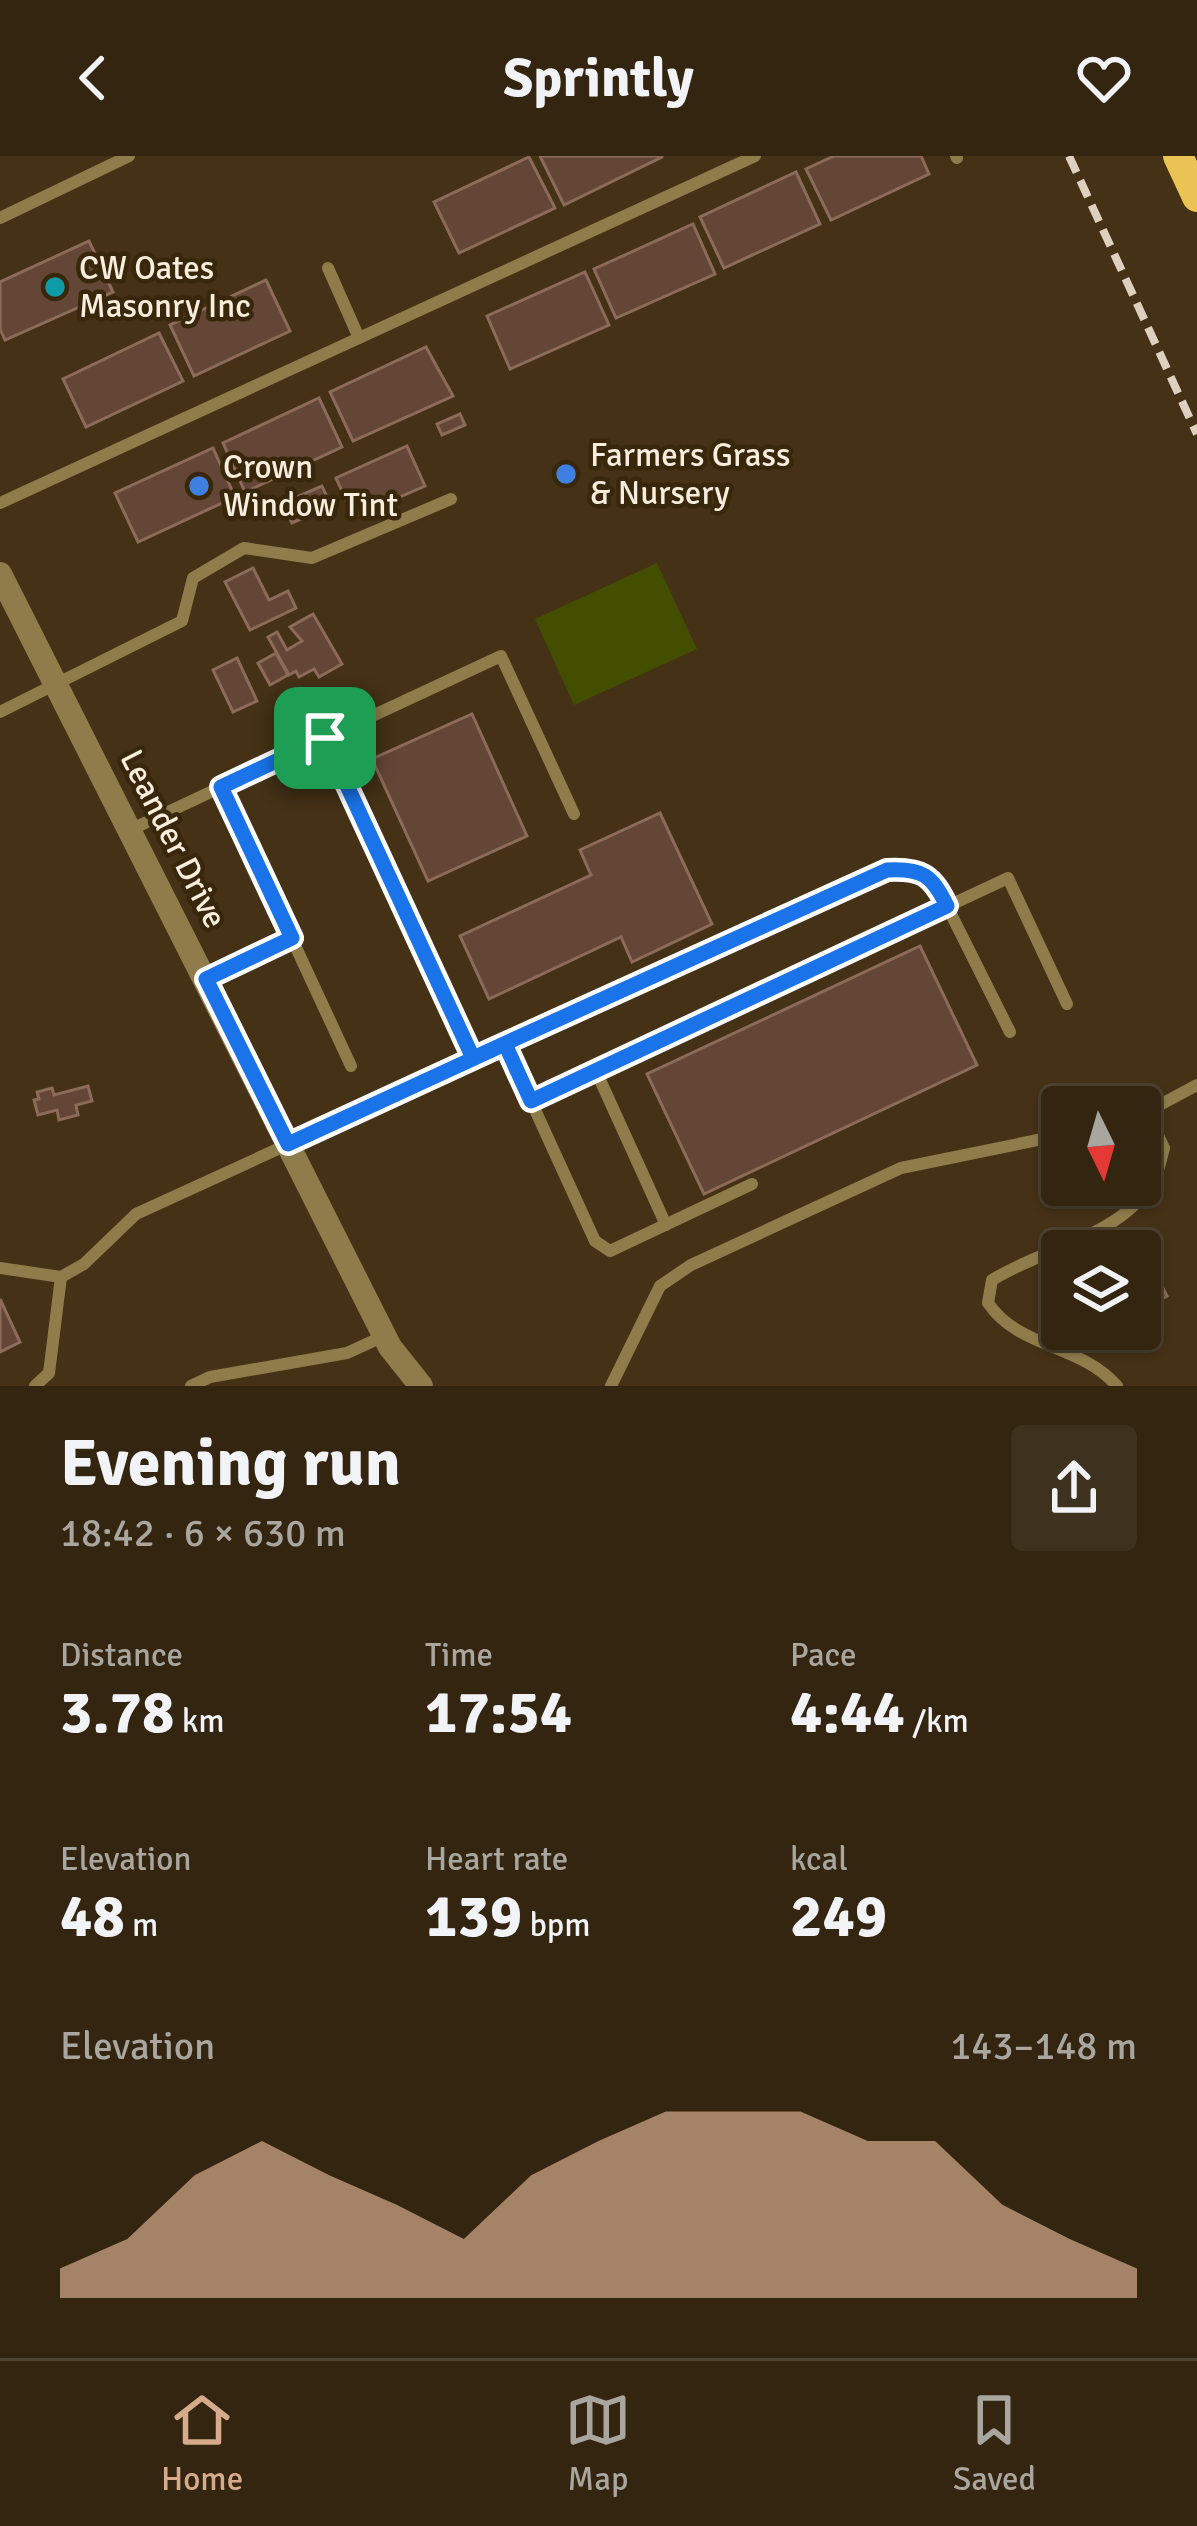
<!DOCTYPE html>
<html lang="en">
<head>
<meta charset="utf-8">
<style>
	:root { --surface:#332510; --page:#3e311e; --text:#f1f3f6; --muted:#a9a59f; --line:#4e4230; --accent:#d6ab8b }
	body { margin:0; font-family:Signika,sans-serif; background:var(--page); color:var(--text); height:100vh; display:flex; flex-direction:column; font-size:45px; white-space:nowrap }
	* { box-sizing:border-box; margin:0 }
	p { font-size:39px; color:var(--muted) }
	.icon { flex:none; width:66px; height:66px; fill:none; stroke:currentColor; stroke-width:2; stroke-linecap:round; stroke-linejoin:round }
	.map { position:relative; height:1230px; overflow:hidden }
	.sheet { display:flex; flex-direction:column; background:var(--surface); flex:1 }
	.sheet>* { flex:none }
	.needle { width:78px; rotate:175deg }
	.controls { position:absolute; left:1041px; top:930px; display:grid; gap:24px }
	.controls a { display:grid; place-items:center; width:120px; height:120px; border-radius:12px; background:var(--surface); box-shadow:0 3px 9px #0004,0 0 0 3px var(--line); font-size:60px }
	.pin { position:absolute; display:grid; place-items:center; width:102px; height:102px; color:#fff; margin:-51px; border-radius:24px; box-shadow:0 6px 18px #0006 }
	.round { display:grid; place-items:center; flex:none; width:126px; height:126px; border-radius:12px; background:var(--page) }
	.head { display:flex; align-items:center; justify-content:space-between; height:204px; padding:0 60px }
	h1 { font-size:66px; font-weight:700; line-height:90px }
	.metrics { display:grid; grid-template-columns:repeat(3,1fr); gap:18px; height:204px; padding:12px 60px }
	.metrics div { display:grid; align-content:center }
	.metrics b { font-size:60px; font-weight:700 }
	.metrics small { font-size:33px; font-weight:400 }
	.metrics p { font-size:33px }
	.chart { height:336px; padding:24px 60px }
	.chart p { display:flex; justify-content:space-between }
	.chart svg { width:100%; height:216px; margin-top:12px; fill:var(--accent); opacity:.7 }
	header { display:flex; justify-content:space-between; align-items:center; height:156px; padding:0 60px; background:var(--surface); font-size:54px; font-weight:700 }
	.tabs { display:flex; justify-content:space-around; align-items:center; height:168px; border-top:3px solid var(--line); background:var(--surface); font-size:33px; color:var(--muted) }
	.tabs a { display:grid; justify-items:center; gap:6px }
	.tabs .on { color:var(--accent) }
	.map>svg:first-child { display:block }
</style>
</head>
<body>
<header><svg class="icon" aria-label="back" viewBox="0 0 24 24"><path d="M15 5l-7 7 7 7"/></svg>Sprintly<svg class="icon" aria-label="heart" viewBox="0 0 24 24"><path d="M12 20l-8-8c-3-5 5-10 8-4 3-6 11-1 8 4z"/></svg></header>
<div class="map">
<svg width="1197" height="1230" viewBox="0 0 1197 1230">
	<rect width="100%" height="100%" fill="#443116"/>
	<!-- green -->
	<path fill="#444e01" d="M657 407 697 493 574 549 535 463Z"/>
	<!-- building -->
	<g fill="#644636" stroke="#8c6b5a" stroke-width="3">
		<path d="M540 0H662V1L564 49Z"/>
		<path d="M834 0H921L929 18 831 64 806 13Z"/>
		<path d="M529 1 555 52 459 97 434 46Z"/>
		<path d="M796 16 820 68 724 112 700 61Z"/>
		<path d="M693 68 715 118 616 162 594 113Z"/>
		<path d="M89 85 113 136 5 184 0 173V126Z"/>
		<path d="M585 116 609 169 510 213 487 160Z"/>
		<path d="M266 124 290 175 194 220 170 169Z"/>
		<path d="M159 177 183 225 86 271 63 223Z"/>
		<path d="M426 191 453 240 353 285 330 236Z"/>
		<path d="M319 242 342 291 245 336 223 287Z"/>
		<path d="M460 258 465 269 442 279 437 268Z"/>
		<path d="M407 290 425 330 354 361 336 322Z"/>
		<path d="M213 292 235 341 138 386 115 337Z"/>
		<path d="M322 330 331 350 292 367 283 347Z"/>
		<path d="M253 412 269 444 288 435 296 452 250 474 225 426Z"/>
		<path d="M313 458 342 508 319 521 314 513 299 521 296 515 289 519 268 481 277 476 287 494 302 485 290 471Z"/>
		<path d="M276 497 288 519 270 529 258 507Z"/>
		<path d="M237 502 257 545 233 556 213 514Z"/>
		<path d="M472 558 527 680 428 725 372 603Z"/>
		<path d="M660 657 712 768 632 806 621 781 489 843 460 780 591 719 580 694Z"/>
		<path d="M920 790 977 909 704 1038 647 918Z"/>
		<path d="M88 930 92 945 76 949 78 959 59 964 57 954 38 959 34 944 39 943 37 936 52 932 54 939Z"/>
		<path d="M1145 1096 1167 1140 1140 1153V1099Z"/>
		<path d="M0 1143 20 1186 0 1196Z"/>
	</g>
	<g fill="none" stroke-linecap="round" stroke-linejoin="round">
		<!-- lane -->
		<g stroke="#8f7c4b" stroke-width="12">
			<path d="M956 0 957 2"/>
			<path d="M0 62 129 0"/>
			<path d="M328 112 359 182"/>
			<path d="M0 347 755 0"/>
			<path d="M0 556 182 465 193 422 244 392 312 402 451 343"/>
			<path d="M221 630 351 910"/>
			<path d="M132 673 325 582"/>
			<path d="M206 823 292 782"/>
			<path d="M505 888 531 945"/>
			<path d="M473 902 325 582 501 500 574 658"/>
			<path d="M596 915 666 1069"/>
			<path d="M1141 959 1197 929"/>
			<path d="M752 1028 610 1095 595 1085 531 945 1008 722 1067 848"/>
			<path d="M0 1112 61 1121 84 1108 136 1058 887 714 916 712 933 722 1010 876"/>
			<path d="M35 1230 49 1217 61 1121"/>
			<path d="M191 1230 210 1221 347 1197 384 1180"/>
			<path d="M611 1230 660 1130 691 1109 901 1012 1062 979"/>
			<path d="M1117 1230C1081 1188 1019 1193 988 1147L992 1124C1043 1092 1117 1082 1152 1028 1158 1019 1161 1003 1164 992L1147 956"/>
		</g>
		<!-- street -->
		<path stroke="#8f7c4b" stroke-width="24" d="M0 418 390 1191 421 1230"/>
		<!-- primary -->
		<path stroke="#e9c353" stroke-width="30" d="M1178 0 1197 41"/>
		<!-- rail -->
		<path stroke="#ddd0bf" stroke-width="8" stroke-dasharray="18 9" stroke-linecap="butt" d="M1069 0 1197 278"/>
	</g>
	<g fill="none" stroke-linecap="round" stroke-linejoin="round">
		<defs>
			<path id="route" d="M325 582 221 631 292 782 206 823 288 988 505 888 531 945 947 750C932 719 922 712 887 714L473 902 325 582"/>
		</defs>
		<!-- route casing -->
		<use href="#route" stroke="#fff" stroke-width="24"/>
		<!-- route -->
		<use href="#route" stroke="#1a73e8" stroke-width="15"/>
	</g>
	<!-- markers -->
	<circle fill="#0f9aa8" stroke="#39270b" stroke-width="4.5" cx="55" cy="131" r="12"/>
	<g fill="#3f7fe0" stroke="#39270b" stroke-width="4.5">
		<circle cx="566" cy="318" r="12"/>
		<circle cx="199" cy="330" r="12"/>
	</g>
	<g text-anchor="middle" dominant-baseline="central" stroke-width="9" stroke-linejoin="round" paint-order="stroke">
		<!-- poi labels -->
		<g font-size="33" fill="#f9edde" stroke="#39270b" text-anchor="start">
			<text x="79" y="112">CW Oates<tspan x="79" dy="38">Masonry Inc</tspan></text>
			<text x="590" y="299">Farmers Grass<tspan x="590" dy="38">&amp; Nursery</tspan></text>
			<text x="223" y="311">Crown<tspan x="223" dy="38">Window Tint</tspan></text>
		</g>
		<!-- street labels -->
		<g font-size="33" fill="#f9edde" stroke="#39270b">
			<text transform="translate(173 683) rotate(63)">Leander Drive</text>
		</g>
	</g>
</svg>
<div class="controls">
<a><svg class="needle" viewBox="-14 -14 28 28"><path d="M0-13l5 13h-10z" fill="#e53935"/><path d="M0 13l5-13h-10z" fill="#a9a59f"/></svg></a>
<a><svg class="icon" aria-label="layers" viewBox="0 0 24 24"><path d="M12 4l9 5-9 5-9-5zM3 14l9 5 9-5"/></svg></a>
</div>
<div class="pin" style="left:325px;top:582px;background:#1e9e55"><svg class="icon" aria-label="arrive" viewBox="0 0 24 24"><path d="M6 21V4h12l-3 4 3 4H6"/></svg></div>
</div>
<section class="sheet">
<div class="head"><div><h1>Evening run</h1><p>18:42 · 6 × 630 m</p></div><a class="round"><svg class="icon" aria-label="share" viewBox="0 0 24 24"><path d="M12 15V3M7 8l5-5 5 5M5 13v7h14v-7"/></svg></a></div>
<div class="metrics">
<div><p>Distance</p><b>3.78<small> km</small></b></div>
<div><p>Time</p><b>17:54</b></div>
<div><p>Pace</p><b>4:44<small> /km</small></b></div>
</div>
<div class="metrics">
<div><p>Elevation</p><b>48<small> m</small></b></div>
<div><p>Heart rate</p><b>139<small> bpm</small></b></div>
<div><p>kcal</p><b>249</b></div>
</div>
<div class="chart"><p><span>Elevation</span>143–148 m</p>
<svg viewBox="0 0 160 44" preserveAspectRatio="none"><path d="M0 44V38L10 32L20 19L30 12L40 19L50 25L60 32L70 19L80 12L90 6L100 6L110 6L120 12L130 12L140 25L150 32L160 38V44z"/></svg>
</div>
</section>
<nav class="tabs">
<a class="on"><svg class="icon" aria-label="home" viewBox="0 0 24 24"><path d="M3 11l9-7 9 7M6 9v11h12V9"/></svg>Home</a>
<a><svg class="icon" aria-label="map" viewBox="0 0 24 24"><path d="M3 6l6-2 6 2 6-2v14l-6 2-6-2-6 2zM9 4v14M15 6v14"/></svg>Map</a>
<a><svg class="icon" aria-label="saved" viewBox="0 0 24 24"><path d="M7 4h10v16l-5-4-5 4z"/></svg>Saved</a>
</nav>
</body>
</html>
